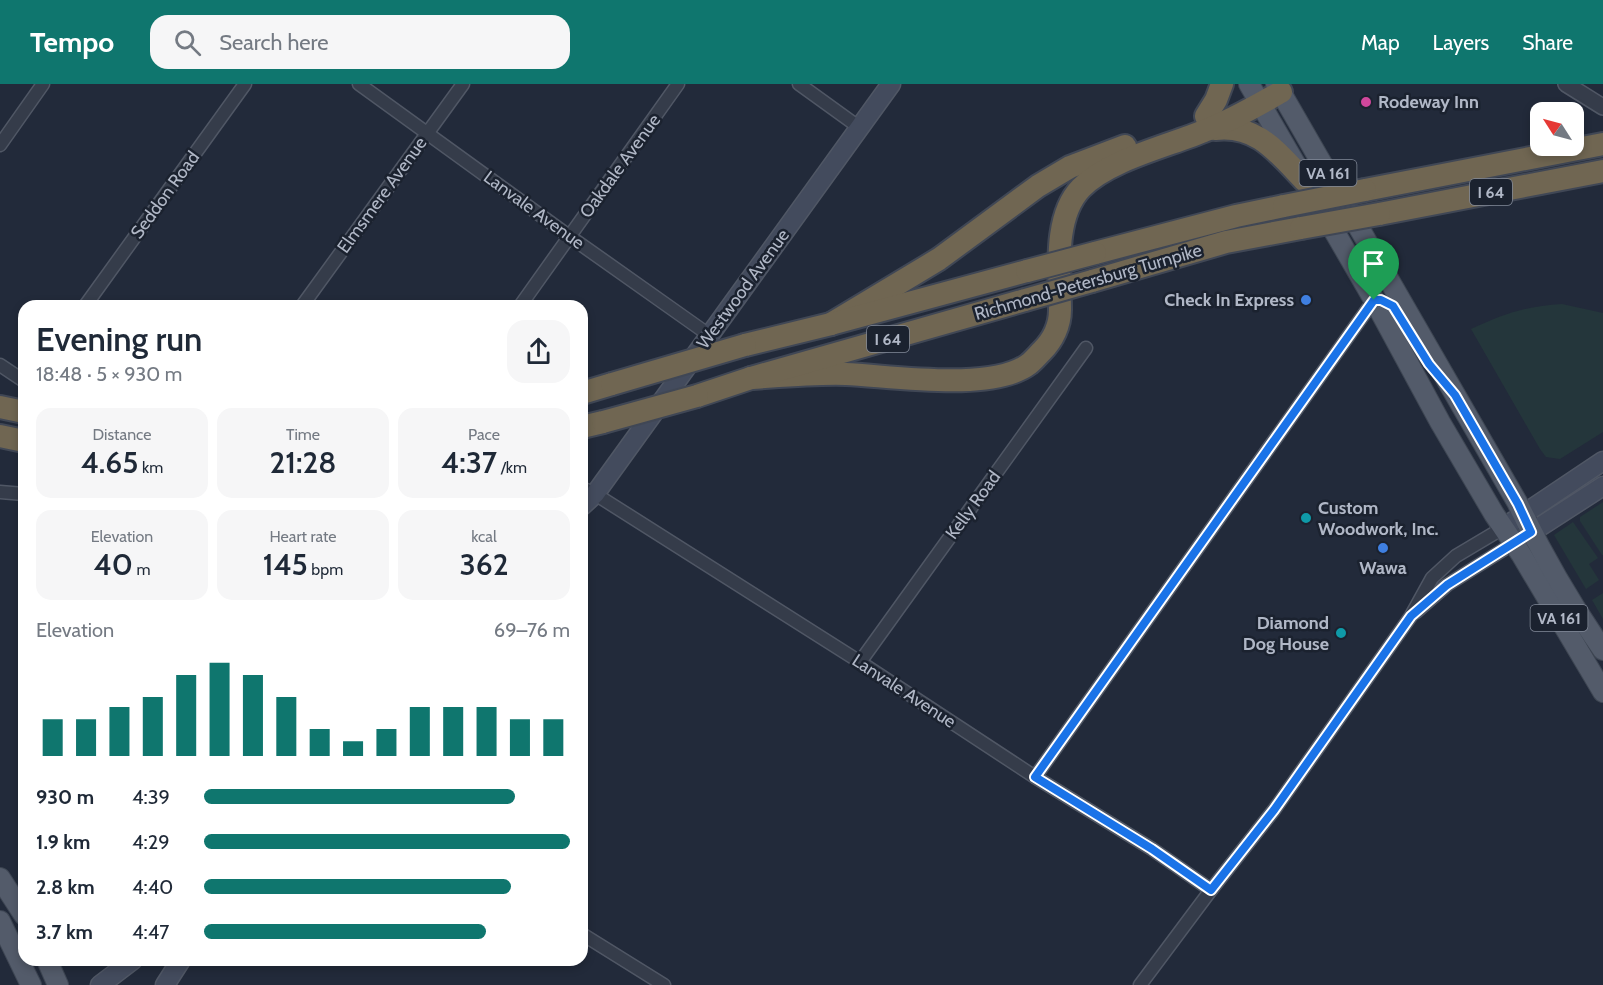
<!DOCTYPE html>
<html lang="en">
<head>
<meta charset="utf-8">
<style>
	:root { --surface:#fff; --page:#f6f6f7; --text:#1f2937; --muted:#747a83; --accent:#0f766e }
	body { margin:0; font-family:Cabin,sans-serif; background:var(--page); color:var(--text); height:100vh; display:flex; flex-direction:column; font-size:22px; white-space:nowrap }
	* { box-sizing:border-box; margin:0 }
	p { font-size:20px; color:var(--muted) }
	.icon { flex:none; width:33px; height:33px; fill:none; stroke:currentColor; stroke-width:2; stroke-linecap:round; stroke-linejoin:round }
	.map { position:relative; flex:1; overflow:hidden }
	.sheet { position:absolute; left:18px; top:216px; width:570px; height:666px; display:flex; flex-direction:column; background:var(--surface); border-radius:18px; box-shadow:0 3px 9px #0003 }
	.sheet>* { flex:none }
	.needle { width:39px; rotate:306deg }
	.buttons { position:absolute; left:1530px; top:18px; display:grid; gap:12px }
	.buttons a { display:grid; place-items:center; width:54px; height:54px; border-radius:12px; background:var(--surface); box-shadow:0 3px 9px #0003; font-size:30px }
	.pin { position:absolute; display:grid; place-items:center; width:51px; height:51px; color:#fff; margin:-62px -26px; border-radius:50% 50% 50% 0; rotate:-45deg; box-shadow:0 0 6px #0007 }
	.pin .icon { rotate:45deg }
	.round { display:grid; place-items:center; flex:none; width:63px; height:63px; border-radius:18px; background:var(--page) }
	.summary { display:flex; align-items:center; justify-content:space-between; height:102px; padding:0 18px }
	h1 { font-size:33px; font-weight:600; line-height:45px }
	.metrics { display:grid; grid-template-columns:repeat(3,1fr); gap:9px; height:102px; padding:6px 18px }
	.metrics div { display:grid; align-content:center; border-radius:15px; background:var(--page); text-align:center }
	.metrics b { font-size:30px; font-weight:600 }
	.metrics small { font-size:16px; font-weight:400 }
	.metrics p { font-size:16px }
	.chart { height:168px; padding:12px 18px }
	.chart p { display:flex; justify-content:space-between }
	.chart svg { width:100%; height:108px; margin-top:6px; stroke:var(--accent); stroke-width:6 }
	ul { padding:0 18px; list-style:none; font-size:20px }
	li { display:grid; grid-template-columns:96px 72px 1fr; align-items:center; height:45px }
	li i { height:15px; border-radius:8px; background:var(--accent) }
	header { display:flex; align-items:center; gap:36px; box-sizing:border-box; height:84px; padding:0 30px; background:var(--accent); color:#fff }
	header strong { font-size:28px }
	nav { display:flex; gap:33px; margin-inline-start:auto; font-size:21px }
	.search { width:420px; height:54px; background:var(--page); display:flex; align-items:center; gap:15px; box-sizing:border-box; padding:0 21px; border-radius:18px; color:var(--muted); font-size:22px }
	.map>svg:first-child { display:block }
</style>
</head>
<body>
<header>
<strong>Tempo</strong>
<div class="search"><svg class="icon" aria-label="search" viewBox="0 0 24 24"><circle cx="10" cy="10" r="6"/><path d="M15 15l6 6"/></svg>Search here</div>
<nav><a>Map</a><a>Layers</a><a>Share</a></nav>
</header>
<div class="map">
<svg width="1603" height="901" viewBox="0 0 1603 901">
	<rect width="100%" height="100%" fill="#222a3a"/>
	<!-- green -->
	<g fill="#24363b">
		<path d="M1562 220 1603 229V348L1560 375 1546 373 1540 365 1471 245C1504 230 1526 222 1562 220Z"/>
		<path d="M1603 418V471H1602L1580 437V433Z"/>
		<path d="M1573 438 1598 474 1589 480 1599 496 1586 505 1554 451Z"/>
		<path d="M1603 509V535L1592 516Z"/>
	</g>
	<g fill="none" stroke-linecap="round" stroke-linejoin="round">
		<defs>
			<g id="minor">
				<path d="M359 0 569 152 709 251"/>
				<path d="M799 0 860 44"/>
				<path d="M0 61 43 0"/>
				<path d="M85 222 245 0"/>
				<path d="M302 222 463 0"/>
				<path d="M520 222 678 0"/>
				<path d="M0 281 24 297"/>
				<path d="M582 404 595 410 860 578 1035 693 1152 765 1211 806"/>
				<path d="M0 408 24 410"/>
				<path d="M1416 528 1447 501 1514 459"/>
				<path d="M860 578 1086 264"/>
				<path d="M1035 693 1374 216"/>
				<path d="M582 850 664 901"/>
				<path d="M1140 901 1211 806 1274 726 1411 532 1432 494 1456 472 1503 444"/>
			</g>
			<path id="tertiary" d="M1566 0 1603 23"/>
			<g id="secondary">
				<path d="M582 422 595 410 891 0"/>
				<path d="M1503 444 1603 377"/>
				<path d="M1521 455 1603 402"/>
				<path d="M100 901 133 876"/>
				<path d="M165 901 181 876"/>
			</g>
			<g id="primary">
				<path d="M1249 0 1374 216 1440 338 1494 430 1521 470 1603 608"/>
				<path d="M1276 0 1517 418C1542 470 1570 519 1603 566"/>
				<path d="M0 794 24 831"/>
				<path d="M0 837 31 901"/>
				<path d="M47 876 58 901"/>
			</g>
			<g id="motorway">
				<path d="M1206 32 1216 16 1222 0"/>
				<path d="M1215 45C1257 40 1277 68 1304 96"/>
				<path d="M1365 106 1603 60"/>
				<path d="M1379 130 1603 87"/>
				<path d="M1095 169 1236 132 1284 122"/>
				<path d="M1092 197 1226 158 1301 144"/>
				<path d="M831 240 939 175 1038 102 1070 83 1125 62"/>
				<path d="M745 261 831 240 1027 187"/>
				<path d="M751 294C782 292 815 289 846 290 892 292 992 308 1029 280 1034 276 1038 271 1042 267 1053 256 1060 241 1060 226 1060 189 1053 133 1081 104 1108 76 1168 62 1204 47 1231 37 1256 22 1281 8"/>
				<path d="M582 309 612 300"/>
				<path d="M697 312 751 294 1025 216"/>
				<path d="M0 323 24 328"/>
				<path d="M582 343 603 338"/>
				<path d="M0 352 24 357"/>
			</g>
		</defs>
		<!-- minor casing -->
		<use href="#minor" stroke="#505765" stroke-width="15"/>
		<!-- tertiary casing -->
		<use href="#tertiary" stroke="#505765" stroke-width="18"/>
		<!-- secondary casing -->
		<use href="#secondary" stroke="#505765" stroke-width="21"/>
		<!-- primary casing -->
		<use href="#primary" stroke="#3e4653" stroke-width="22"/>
		<!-- motorway casing -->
		<use href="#motorway" stroke="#404755" stroke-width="26"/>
		<!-- minor -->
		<use href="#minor" stroke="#353c4a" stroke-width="12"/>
		<!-- tertiary -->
		<use href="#tertiary" stroke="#353c4a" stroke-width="15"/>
		<!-- secondary -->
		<use href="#secondary" stroke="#434b5d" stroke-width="18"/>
		<!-- primary -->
		<use href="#primary" stroke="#535b6a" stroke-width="20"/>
		<!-- motorway -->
		<use href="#motorway" stroke="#706652" stroke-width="22"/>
		<defs>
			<g id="motorway-bridge">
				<path d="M1284 122 1365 106"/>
				<path d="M1301 144 1379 130"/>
				<path d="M1027 187 1095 169"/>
				<path d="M1025 216 1092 197"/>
				<path d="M612 300 745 261"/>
				<path d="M603 338 697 312"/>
			</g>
		</defs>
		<!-- motorway-bridge casing -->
		<use href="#motorway-bridge" stroke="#404755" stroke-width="26" stroke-linecap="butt"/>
		<!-- motorway-bridge -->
		<use href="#motorway-bridge" stroke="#706652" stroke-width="22"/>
	</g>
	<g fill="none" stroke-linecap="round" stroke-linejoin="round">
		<defs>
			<path id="route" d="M1374 216H1381L1393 222 1429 280 1455 311 1518 420 1531 448 1447 501 1411 532 1274 726 1211 806 1152 765 1035 693Z"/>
		</defs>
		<!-- route casing -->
		<use href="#route" stroke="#fff" stroke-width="12"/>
		<!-- route -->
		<use href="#route" stroke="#1a73e8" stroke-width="8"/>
	</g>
	<!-- markers -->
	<circle fill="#d1479c" stroke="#1b222f" stroke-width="2" cx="1366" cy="18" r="6"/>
	<g fill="#3f7fe0" stroke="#1b222f" stroke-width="2">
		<circle cx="1306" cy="216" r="6"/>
		<circle cx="1383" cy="464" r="6"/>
	</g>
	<g fill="#0f9aa8" stroke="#1b222f" stroke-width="2">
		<circle cx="1306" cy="434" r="6"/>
		<circle cx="1341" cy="549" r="6"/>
	</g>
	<g text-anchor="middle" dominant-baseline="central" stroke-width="5" stroke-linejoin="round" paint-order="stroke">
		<!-- shield labels -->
		<g fill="#1b222f" stroke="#838a99" stroke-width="1.5">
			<rect x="1299.5" y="76" width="57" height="26" rx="4.5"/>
			<rect x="1470" y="95" width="42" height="26" rx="4.5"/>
			<rect x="867" y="242" width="42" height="26" rx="4.5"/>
			<rect x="1530.5" y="521" width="57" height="26" rx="4.5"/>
		</g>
		<g font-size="16" font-weight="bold" fill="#b0b7c6">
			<text x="1328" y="89">VA 161</text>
			<text x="1491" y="108">I 64</text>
			<text x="888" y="255">I 64</text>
			<text x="1559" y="534">VA 161</text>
		</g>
		<!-- poi labels -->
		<g font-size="18" font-weight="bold" fill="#b0b7c6" stroke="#1b222f" text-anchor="start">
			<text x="1378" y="18">Rodeway Inn</text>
			<text x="1294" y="216" text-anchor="end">Check In Express</text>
			<text x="1318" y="424">Custom<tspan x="1318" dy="21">Woodwork, Inc.</tspan></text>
			<text x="1383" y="484" text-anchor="middle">Wawa</text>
			<text x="1329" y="539" text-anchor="end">Diamond<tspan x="1329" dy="21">Dog House</tspan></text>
		</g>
		<!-- street labels -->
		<g font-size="18" fill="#b0b7c6" stroke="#1b222f">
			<text transform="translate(620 82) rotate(-54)">Oakdale Avenue</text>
			<text transform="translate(165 111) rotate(-54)">Seddon Road</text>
			<text transform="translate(382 111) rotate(-54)">Elmsmere Avenue</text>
			<text transform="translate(534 126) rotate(36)">Lanvale Avenue</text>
			<text transform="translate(1088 198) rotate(-16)">Richmond-Petersburg Turnpike</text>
			<text transform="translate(743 205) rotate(-54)">Westwood Avenue</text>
			<text transform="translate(973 421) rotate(-54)">Kelly Road</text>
			<text transform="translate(904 607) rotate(33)">Lanvale Avenue</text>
		</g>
	</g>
</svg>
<div class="buttons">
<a><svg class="needle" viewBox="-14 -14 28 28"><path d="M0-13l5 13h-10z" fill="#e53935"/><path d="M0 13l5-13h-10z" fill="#747a83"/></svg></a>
</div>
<div class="pin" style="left:1374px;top:216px;background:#1e9e55"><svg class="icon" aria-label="arrive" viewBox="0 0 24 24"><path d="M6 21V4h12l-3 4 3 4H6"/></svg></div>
<section class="sheet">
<div class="summary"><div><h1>Evening run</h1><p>18:48 · 5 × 930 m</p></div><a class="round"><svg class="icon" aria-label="share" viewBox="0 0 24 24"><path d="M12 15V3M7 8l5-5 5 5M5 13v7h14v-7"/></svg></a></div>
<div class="metrics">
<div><p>Distance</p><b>4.65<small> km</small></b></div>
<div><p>Time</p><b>21:28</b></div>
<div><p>Pace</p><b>4:37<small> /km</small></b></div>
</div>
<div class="metrics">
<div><p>Elevation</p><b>40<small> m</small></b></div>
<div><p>Heart rate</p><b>145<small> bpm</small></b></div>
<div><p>kcal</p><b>362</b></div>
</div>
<div class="chart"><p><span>Elevation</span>69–76 m</p>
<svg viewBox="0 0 160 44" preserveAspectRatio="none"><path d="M5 44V29M15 44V29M25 44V24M35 44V20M45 44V11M55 44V6M65 44V11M75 44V20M85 44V33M95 44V38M105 44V33M115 44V24M125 44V24M135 44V24M145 44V29M155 44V29"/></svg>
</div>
<ul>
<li><b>930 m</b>4:39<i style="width:85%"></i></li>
<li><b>1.9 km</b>4:29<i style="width:100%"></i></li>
<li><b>2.8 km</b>4:40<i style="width:84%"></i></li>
<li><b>3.7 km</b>4:47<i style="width:77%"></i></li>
</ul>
</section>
</div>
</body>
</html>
